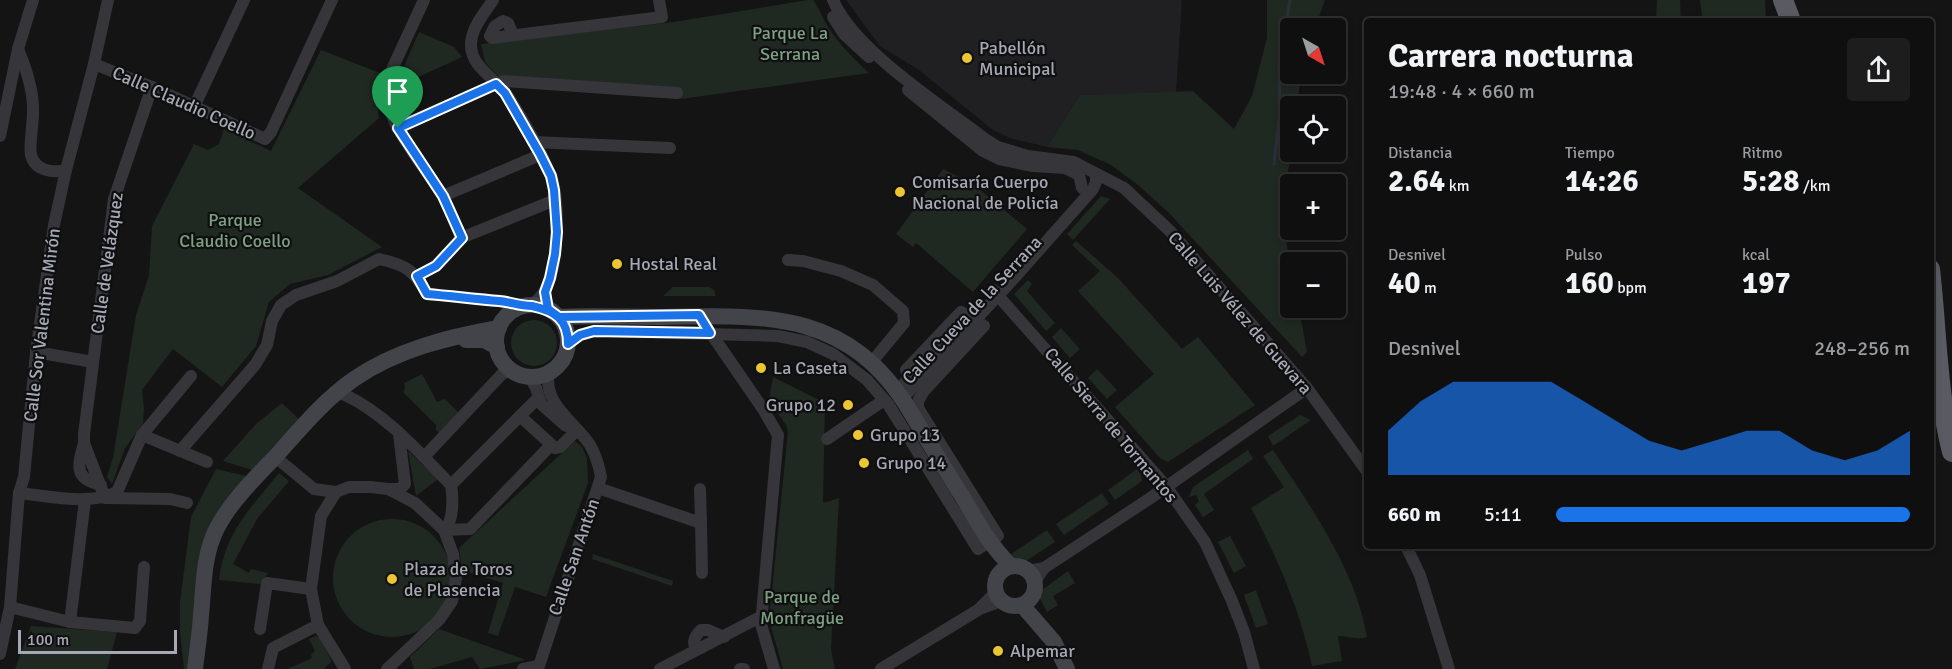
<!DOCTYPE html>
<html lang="es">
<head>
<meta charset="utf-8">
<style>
	:root { --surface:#0f0f10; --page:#1d1d1e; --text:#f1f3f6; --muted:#9b9c9f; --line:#2f2f30; --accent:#1a73e8 }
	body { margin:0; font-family:Signika,sans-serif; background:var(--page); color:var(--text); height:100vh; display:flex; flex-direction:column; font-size:22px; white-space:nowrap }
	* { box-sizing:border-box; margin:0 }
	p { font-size:20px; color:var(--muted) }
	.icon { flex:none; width:33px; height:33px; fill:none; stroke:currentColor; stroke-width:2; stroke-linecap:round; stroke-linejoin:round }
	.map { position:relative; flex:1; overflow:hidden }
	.panel { position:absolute; left:1364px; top:18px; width:570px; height:531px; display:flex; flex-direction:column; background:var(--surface); border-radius:6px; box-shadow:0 3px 9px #0003,0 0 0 2px var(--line) }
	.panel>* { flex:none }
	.needle { width:39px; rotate:141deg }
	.fabs { position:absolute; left:1280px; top:18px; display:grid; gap:12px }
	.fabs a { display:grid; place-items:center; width:66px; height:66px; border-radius:6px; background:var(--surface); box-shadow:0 3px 9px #0003,0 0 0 2px var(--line); font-size:30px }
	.scale { position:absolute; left:18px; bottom:15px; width:159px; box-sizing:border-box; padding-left:6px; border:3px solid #a6a9b5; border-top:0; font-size:16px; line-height:21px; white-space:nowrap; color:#a6a9b5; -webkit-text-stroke:4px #0f0f10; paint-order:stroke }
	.pin { position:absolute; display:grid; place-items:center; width:51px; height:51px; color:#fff; margin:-62px -26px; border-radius:50% 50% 50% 0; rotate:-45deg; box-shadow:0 0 6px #0007 }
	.pin .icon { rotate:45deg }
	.round { display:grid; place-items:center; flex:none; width:63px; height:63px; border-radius:6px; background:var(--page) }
	.headline { display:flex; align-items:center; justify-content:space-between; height:102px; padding:0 24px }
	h1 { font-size:33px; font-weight:800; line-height:45px }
	.figures { display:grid; grid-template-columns:repeat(3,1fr); gap:9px; height:102px; padding:6px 24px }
	.figures div { display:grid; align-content:center }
	.figures b { font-size:30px; font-weight:800 }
	.figures small { font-size:16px; font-weight:400 }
	.figures p { font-size:16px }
	.chart { height:168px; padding:12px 24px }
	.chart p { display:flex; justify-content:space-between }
	.chart svg { width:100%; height:108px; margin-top:6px; fill:var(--accent); opacity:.7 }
	ul { padding:0 24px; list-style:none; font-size:20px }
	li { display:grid; grid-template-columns:96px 72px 1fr; align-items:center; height:45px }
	li i { height:15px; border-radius:8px; background:var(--accent) }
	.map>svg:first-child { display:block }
</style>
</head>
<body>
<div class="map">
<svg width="1952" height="669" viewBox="0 0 1952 669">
	<rect width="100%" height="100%" fill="#141415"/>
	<!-- built -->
	<path fill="#202022" d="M846 0H1182L1176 92 1080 95 1047 147 1010 138 993 130 919 70 880 46Z"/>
	<!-- green -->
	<g fill="#202822">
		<path d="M808 0H813C820 9 823 20 830 30 841 46 854 59 869 73L680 99 528 88 501 79 485 62 481 44 674 22Z"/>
		<path d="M1267 0H1325L1315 28H1290V74H1301L1297 106H1290V152H1292L1280 208 1290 262V308H1299L1307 352 1302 357 1169 213 1137 184 1111 165 1078 150 1047 147 1080 95 1193 91 1234 129 1252 96 1267 38Z"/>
		<path d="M1657 0H1680L1681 21H1656Z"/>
		<path d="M1700 0H1765L1766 21H1703Z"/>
		<path d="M419 32 454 47 462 57 401 85 398 80Z"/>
		<path d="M321 50 380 73 375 87 379 118 298 188 382 247 328 275 290 284 269 302 256 346 222 387 173 349 142 390 144 409 143 424 125 448 112 484 107 477 113 458 136 315 149 275 152 226 194 144 208 150 219 144 224 129 271 151Z"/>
		<path d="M943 169 973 184 1027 229 973 292 916 243 913 247 896 234Z"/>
		<path d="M1101 196 1110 199 1073 240 1067 234Z"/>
		<path d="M1076 241 1118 278 1182 349 1198 337 1255 405 1168 462 1160 458 1115 407 1154 374 1078 291 1100 271 1072 245Z"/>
		<path d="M1028 280 1032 284 1027 291 1055 323 1046 331 1014 294Z"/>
		<path d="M673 287H709L714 290 716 296H663Z"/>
		<circle cx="534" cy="343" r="23"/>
		<path d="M1061 328 1080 349 1070 358 1052 337Z"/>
		<path d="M1097 369 1117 390 1107 399 1088 378Z"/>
		<path d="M422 374 437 402 445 399 460 414 440 434 436 430V425L403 392 405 389 404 383Z"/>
		<path d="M773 377 825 403 823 503 839 498 831 650 835 669H783L769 620 788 431 786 425 769 401Z"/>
		<path d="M282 403 299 419 252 470 223 461 256 424Z"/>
		<path d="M1300 415 1311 420 1273 446 1268 436Z"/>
		<path d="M575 441 582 447 587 458 588 483 546 597 515 587 498 636 488 633 503 583 462 570 459 548Z"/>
		<path d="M1248 450 1253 459 1204 494 1214 510 1203 517 1195 505 1199 501 1196 495 1189 497 1193 487Z"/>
		<path d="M1273 450C1310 505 1356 570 1367 637 1356 641 1348 635 1338 636L1342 661 1312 666C1300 610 1278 559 1251 508L1284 487 1263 456Z"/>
		<path d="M408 451 438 479 416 496Z"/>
		<path d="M216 469 246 476 214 519 189 669H184L180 632V602L191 517Z"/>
		<path d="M1137 469 1141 475 1142 481 1115 500 1108 490Z"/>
		<path d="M279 473 289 481 257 519 233 564 249 573 251 569 268 573 260 584 219 580C225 532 250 509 279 473Z"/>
		<path d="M1102 493 1109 504 1064 535 1056 524Z"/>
		<circle cx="392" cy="578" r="59"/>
		<path d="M1047 530 1055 542 1023 563 1015 559 1011 554Z"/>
		<path d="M1230 536 1246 566 1234 573 1218 542Z"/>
		<path d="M593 554 673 581 672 586 592 559Z"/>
		<path d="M1068 571 1075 583 1053 596 1058 605 1047 612 1039 597 1042 590Z"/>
		<path d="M1256 590 1268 624 1256 628 1244 595Z"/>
		<path d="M31 626 117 632 107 669H15Z"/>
		<path d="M439 629 526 660 480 669 472 657 430 669H414L410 657Z"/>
		<path d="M316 636 319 638 332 661 324 669H287L312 658 311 654 315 651 309 639Z"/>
	</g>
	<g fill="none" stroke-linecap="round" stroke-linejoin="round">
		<!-- stream -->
		<path stroke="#2a3039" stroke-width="3" d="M1274 164 1280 111 1279 64 1290 0"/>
		<!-- minor -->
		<g stroke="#35353a" stroke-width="12">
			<path d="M493 0C484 14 471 28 471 45 471 68 496 78 507 95 521 116 542 153 551 176 560 201 559 270 544 292 541 297 536 301 532 306"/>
			<path d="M833 0C854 50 941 105 985 139L998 147 1028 156 1074 162 1124 188 1170 231 1307 388 1366 470"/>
			<path d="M833 17 844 34 869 57"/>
			<path d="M513 35 508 23 503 21 495 26 490 36 492 38 662 17 659 0"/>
			<path d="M18 49C26 68 34 92 33 113 33 124 29 145 31 155 35 171 53 173 66 170"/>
			<path d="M94 64 152 87 265 139 271 132 332 0"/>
			<path d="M152 87 114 199 84 434V443L105 498 170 499 187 503"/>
			<path d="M908 90 983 151 999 159 1033 166 1065 168 1079 175 1082 188"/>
			<path d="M194 107 244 0"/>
			<path d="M397 128 504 81 677 93"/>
			<path d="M0 136 18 49 33 0"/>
			<path d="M533 142 670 148"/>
			<path d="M443 196 540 155"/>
			<path d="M461 238 555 200"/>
			<path d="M788 260 803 261 841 271 873 285 903 311 904 323 871 363"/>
			<path d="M417 276 436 266 461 238C455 224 450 208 442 195 423 162 378 118 388 78L424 0"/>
			<path d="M993 290 1166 486 1205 542 1232 601 1244 632 1254 669"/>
			<path d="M545 292 548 309"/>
			<path d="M708 329 763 409 778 435 761 624 774 669"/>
			<path d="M568 344 580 335 594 331 778 336 807 342 833 354 867 380 888 404 978 549 998 536 918 408V401L924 391 906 370 961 312 984 326 924 391"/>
			<path d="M36 352 93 362"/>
			<path d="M529 376 536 388 541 404 566 426"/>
			<path d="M897 391 944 342"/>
			<path d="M343 394C385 413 419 452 451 485"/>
			<path d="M903 398 1016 276 1093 189 1096 182V175"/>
			<path d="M520 416 555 448 560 447 574 433"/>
			<path d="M142 435 207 462"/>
			<path d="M827 439 884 400"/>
			<path d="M84 443C78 465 73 479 101 485"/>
			<path d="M180 451 255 365 267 345 272 321 281 305 296 295 337 281 379 259C406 265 414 270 427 294L503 301 521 307"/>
			<path d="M424 457 502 374 511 370"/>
			<path d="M279 460 314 489 336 492"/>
			<path d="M451 485 538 398"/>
			<path d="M598 488 701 523 702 573"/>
			<path d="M389 489H400L405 484 399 434"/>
			<path d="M700 489 701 523"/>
			<path d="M19 493C50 496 88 506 117 492L142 435 191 376"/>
			<path d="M444 530 470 529 551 445"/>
			<path d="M444 530C454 522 453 497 451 485"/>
			<path d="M1406 546 1420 575 1449 669"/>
			<path d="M1028 571 1044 568"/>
			<path d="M1035 581 1044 568 1149 499 1307 388"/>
			<path d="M10 607 70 622 85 500"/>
			<path d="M982 608 1001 601"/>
			<path d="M70 622 135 628 140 621 144 567"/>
			<path d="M260 629 267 583 311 589"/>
			<path d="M701 648 695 646C692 640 697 634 701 630H708L724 637"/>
			<path d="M0 654 10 607 19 493 24 477 36 352 54 225 66 170 94 64 108 0"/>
			<path d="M268 669 273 648 318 625"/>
			<path d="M345 669 318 625 311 589 321 516 336 492 349 487H370L388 489 415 503 444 530 453 554 456 578 452 601 439 620 387 669"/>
			<path d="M523 669 538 666"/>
			<path d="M538 669 601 477C599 466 596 455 590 445 575 422 542 404 549 372"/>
			<path d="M660 669 762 616"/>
			<path d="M740 669H744"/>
			<path d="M881 669 978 610 996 592"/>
		</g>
		<!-- secondary -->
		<g stroke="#43444a" stroke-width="16">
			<circle cx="532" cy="341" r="36"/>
			<path d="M559 317C593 315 628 317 663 317 766 315 849 310 910 411 927 439 944 468 962 496 977 521 990 546 1011 566"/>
			<path d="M466 340H484L497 347"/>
			<circle cx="1015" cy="586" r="20"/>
			<path d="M1022 605 1054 642 1067 669"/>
			<path d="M195 669C197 651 200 633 201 615 204 586 203 557 216 530 230 502 255 478 276 456 300 429 324 400 354 379 396 350 448 337 499 328"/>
		</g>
		<!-- trunk -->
		<g stroke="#595a62" stroke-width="20">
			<path d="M1783 0 1791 21"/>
			<path d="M1930 269C1937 330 1937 393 1952 452"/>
		</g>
	</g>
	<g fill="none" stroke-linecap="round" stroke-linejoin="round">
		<defs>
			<path id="route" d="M398 128 443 196 462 238 436 266 417 276 427 294C451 296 475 299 499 301 512 302 518 306 532 306 555 311 568 319 568 344L580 335 594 331 710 333 699 315 559 317 548 309 545 292 550 278 555 254 557 232 554 190 551 176 540 154 505 93 496 84 398 128"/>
		</defs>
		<!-- route casing -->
		<use href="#route" stroke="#fff" stroke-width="12"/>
		<!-- route -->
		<use href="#route" stroke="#1a73e8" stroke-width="8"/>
	</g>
	<!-- markers -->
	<g fill="#ecc535" stroke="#0f0f10" stroke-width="2">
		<circle cx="967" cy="58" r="6"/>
		<circle cx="900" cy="192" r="6"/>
		<circle cx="617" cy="264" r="6"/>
		<circle cx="761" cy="368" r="6"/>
		<circle cx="848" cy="405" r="6"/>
		<circle cx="858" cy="435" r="6"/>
		<circle cx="864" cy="463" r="6"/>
		<circle cx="392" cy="579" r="6"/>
		<circle cx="998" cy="651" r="6"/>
	</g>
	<g text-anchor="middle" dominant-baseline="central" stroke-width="4.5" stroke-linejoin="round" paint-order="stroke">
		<!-- park labels -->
		<g font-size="18" fill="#7da083" stroke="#0f0f10">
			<text x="790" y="33">Parque La<tspan x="790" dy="21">Serrana</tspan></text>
			<text x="235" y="220">Parque<tspan x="235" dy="21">Claudio Coello</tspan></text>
			<text x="802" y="597">Parque de<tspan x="802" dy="21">Monfragüe</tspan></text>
		</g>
		<!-- poi labels -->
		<g font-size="18" fill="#a6a9b5" stroke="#0f0f10" text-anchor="start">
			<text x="979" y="48">Pabellón<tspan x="979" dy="21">Municipal</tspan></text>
			<text x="912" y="182">Comisaría Cuerpo<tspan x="912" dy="21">Nacional de Policía</tspan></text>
			<text x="629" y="264">Hostal Real</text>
			<text x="773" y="368">La Caseta</text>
			<text x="836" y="405" text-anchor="end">Grupo 12</text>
			<text x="870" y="435">Grupo 13</text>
			<text x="876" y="463">Grupo 14</text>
			<text x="404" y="569">Plaza de Toros<tspan x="404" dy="21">de Plasencia</tspan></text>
			<text x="1010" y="651">Alpemar</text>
		</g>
		<!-- street labels -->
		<g font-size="18" fill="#a6a9b5" stroke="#0f0f10">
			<text transform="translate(184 103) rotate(24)">Calle Claudio Coello</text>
			<text transform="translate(107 263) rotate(-82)">Calle de Velázquez</text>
			<text transform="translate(972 310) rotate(-47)">Calle Cueva de la Serrana</text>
			<text transform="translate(1240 313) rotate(49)">Calle Luis Vélez de Guevara</text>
			<text transform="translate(42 325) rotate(-83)">Calle Sor Valentina Mirón</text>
			<text transform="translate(1111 425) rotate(50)">Calle Sierra de Tormantos</text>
			<text transform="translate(574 557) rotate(-71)">Calle San Antón</text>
		</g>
	</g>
</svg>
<div class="fabs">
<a><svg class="needle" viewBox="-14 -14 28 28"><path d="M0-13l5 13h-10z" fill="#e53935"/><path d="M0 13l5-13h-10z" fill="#9b9c9f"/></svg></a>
<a><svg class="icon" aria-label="locate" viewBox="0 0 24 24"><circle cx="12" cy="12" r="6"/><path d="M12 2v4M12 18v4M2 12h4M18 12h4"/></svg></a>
<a>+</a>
<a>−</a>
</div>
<div class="scale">100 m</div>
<div class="pin" style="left:398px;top:128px;background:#1e9e55"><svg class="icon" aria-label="arrive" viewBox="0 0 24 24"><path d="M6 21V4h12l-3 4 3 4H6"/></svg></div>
<section class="panel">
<div class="headline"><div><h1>Carrera nocturna</h1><p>19:48 · 4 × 660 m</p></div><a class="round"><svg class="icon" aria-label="share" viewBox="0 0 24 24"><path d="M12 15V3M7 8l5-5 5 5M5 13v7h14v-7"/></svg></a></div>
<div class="figures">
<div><p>Distancia</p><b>2.64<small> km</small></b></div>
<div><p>Tiempo</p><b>14:26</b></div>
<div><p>Ritmo</p><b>5:28<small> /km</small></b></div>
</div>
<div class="figures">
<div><p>Desnivel</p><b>40<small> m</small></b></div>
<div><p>Pulso</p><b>160<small> bpm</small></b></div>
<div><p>kcal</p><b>197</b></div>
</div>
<div class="chart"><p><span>Desnivel</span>248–256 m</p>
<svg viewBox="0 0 160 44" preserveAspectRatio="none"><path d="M0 44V26L10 14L20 6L30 6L40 6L50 6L60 14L70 22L80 30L90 34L100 30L110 26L120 26L130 34L140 38L150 34L160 26V44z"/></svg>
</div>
<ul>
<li><b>660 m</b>5:11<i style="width:100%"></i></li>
</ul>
</section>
</div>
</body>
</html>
